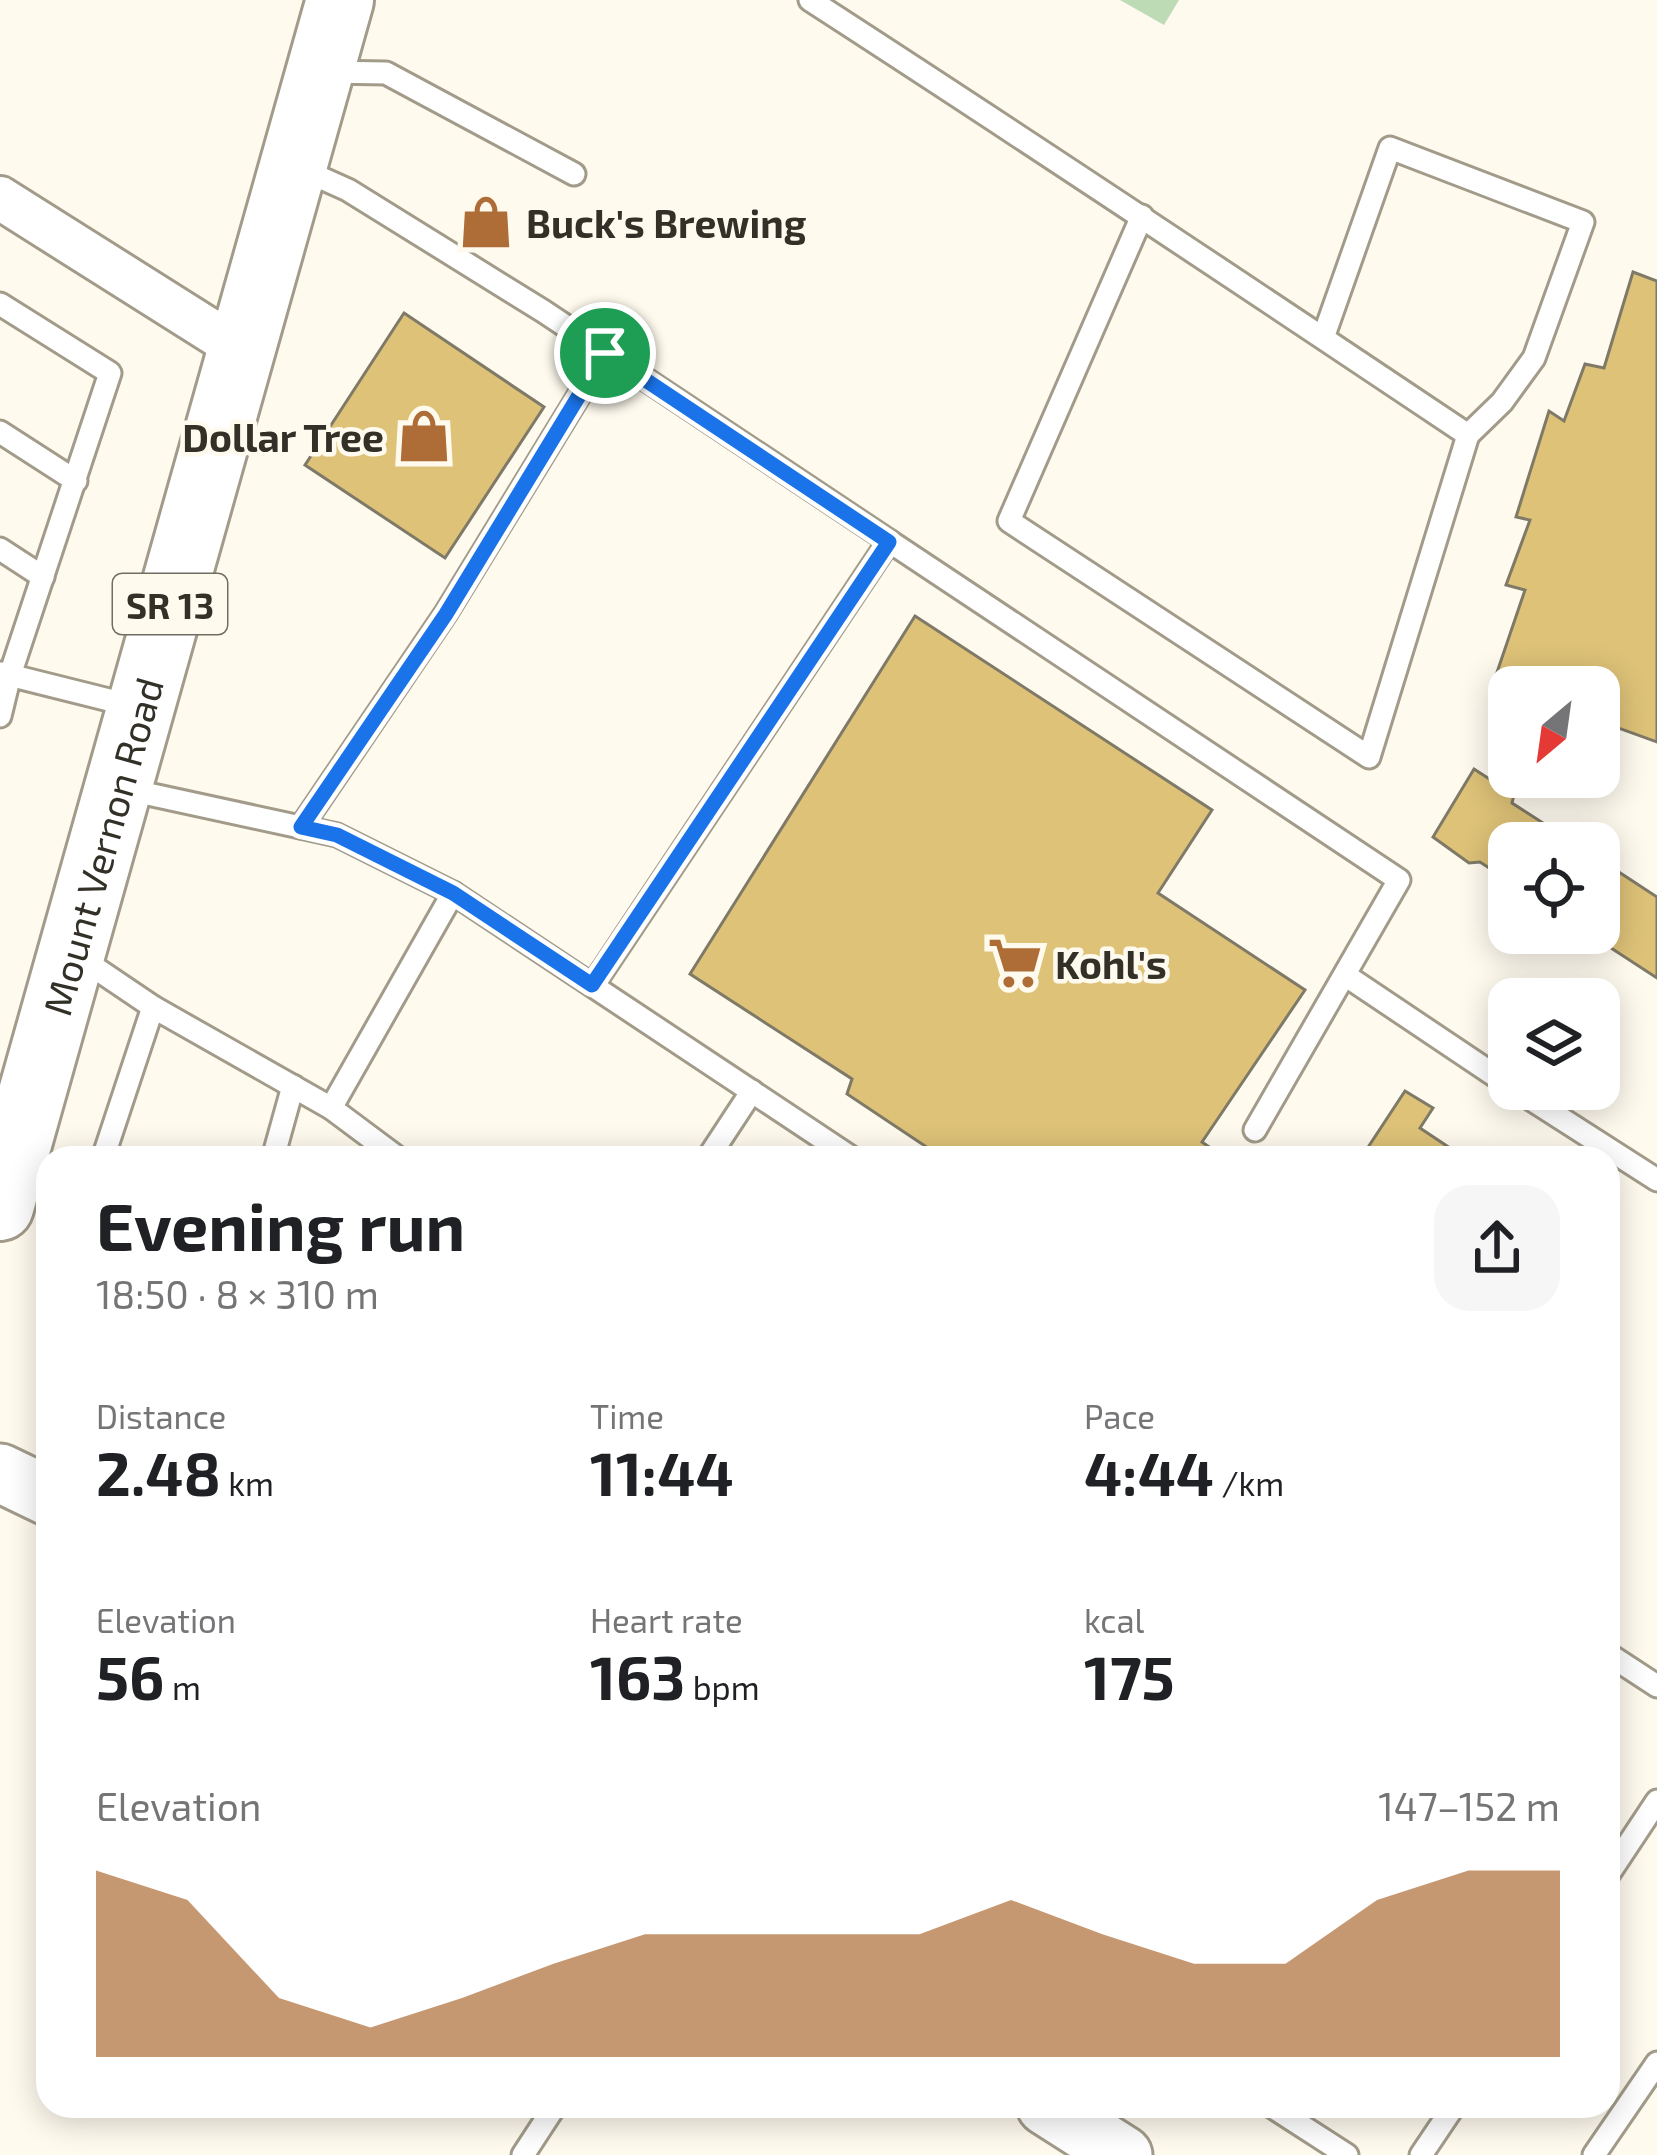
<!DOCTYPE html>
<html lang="en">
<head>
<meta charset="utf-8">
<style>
	:root { --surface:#fff; --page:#f6f6f6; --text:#202124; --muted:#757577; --accent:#ae6d36 }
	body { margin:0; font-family:"Exo 2",sans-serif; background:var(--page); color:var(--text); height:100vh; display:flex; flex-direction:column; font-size:45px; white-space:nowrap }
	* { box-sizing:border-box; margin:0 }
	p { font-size:39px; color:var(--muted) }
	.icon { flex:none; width:66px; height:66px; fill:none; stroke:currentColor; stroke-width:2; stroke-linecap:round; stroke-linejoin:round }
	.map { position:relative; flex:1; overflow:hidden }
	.panel { position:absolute; left:36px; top:1146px; width:1584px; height:972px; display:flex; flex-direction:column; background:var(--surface); border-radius:36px; box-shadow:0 6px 30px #0003 }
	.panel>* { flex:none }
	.needle { width:78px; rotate:209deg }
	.buttons { position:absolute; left:1488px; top:666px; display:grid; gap:24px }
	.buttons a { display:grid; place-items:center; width:132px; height:132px; border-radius:24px; background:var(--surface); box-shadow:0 6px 30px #0003; font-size:60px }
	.pin { position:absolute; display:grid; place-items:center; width:102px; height:102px; color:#fff; margin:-51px; border:6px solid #fff; border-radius:50%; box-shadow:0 3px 12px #0007 }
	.round { display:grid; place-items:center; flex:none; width:126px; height:126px; border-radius:36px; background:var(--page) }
	.summary { display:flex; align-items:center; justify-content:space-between; height:204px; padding:0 60px }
	h1 { font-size:66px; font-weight:700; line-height:90px }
	.figures { display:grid; grid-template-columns:repeat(3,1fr); gap:18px; height:204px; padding:12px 60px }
	.figures div { display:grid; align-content:center }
	.figures b { font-size:60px; font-weight:700 }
	.figures small { font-size:33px; font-weight:400 }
	.figures p { font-size:33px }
	.chart { height:336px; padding:24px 60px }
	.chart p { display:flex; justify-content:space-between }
	.chart svg { width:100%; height:216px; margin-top:12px; fill:var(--accent); opacity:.7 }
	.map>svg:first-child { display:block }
</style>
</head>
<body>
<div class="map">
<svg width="1657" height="2155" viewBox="0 0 1657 2155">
	<rect width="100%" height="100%" fill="#fefaee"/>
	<!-- garden -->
	<path fill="#bddcb6" d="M1120 0H1179L1164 25Z"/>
	<!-- building -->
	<g fill="#dec278" stroke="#7f7967" stroke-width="3">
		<path d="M1633 272 1657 281V742L1599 721V687H1509V689L1493 684 1525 590 1506 585 1530 520 1516 517 1549 411 1564 421 1585 364 1604 368Z"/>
		<path d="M404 313 544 407 445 558 305 465Z"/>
		<path d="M915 616 1212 810 1158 893 1305 990 1202 1142 1225 1158H970L964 1154 961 1158H943L847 1094 852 1079 690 974Z"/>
		<path d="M1474 769 1514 795 1512 803 1574 843H1509V881L1480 862 1469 863 1433 837Z"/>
		<path d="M1599 859 1657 897V978L1588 933H1599Z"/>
		<path d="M1405 1091 1433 1108 1420 1128 1465 1158H1361Z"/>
	</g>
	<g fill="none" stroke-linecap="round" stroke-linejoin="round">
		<defs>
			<g id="lane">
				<path d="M810 0C1031 143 1250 289 1468 435L1502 402 1534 358 1583 222 1390 148 1323 338"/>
				<path d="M326 72 386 73 574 174"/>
				<path d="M299 168 348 190 543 311 1399 880 1255 1130"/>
				<path d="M1142 216 1009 521 1369 757 1468 435"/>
				<path d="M0 304 110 373 10 675 0 716"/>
				<path d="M0 432 76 481"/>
				<path d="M0 549 43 577"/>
				<path d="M1 673 133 706"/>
				<path d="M125 789 337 835 453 893 852 1158"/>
				<path d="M301 827 446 613 605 353"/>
				<path d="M79 957 153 1007 331 1108 398 1158"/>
				<path d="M1345 975 1509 1085"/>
				<path d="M593 985 889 541"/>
				<path d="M1515 1089 1657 1180"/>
				<path d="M331 1108 453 893"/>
				<path d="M103 1158 153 1007"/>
				<path d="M273 1158 293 1086"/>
				<path d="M708 1158 752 1091"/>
				<path d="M1608 1654 1657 1686"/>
				<path d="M1608 1875 1657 1801"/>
				<path d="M1271 2106 1347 2155"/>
				<path d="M523 2155 555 2106"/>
				<path d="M1421 2155 1454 2106"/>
				<path d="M1594 2155 1657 2063"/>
			</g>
			<path id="street" d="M0 198 241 350"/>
			<g id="secondary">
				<path d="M0 1473 48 1496"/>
				<path d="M1046 2106 1123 2155"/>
			</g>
			<g id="highway">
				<path id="s1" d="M0 1207 340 0"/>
			</g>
		</defs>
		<!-- lane casing -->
		<use href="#lane" stroke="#a29b89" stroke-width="27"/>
		<!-- street casing -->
		<use href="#street" stroke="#a29b89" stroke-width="48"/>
		<!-- secondary casing -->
		<use href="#secondary" stroke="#a29b89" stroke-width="63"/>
		<!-- highway casing -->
		<use href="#highway" stroke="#a29b89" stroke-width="72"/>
		<!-- lane -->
		<use href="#lane" stroke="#fff" stroke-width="21"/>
		<!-- street -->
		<use href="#street" stroke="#fff" stroke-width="42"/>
		<!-- secondary -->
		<use href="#secondary" stroke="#fff" stroke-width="57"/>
		<!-- highway -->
		<use href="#highway" stroke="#fff" stroke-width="66"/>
	</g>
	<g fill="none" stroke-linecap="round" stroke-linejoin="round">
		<defs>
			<path id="route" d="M605 353 889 542 592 985 453 893 337 835 301 827 446 614Z"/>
		</defs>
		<!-- route casing -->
		<use href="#route" stroke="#fff" stroke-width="24"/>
		<!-- route -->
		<use href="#route" stroke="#1a73e8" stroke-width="15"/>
	</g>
	<!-- icons -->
	<defs>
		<symbol id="shop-bare" viewBox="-9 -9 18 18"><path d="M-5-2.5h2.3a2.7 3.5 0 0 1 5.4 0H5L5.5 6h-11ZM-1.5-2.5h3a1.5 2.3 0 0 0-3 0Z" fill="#ae6d36" stroke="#fefaee" stroke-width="2.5" paint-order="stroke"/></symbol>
		<symbol id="supermarket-bare" viewBox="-9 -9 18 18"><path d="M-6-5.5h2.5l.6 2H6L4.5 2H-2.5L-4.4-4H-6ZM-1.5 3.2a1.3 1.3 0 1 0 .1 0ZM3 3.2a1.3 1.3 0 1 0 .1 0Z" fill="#ae6d36" stroke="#fefaee" stroke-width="2.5" paint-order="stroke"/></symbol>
	</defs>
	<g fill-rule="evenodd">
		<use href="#shop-bare" x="448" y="184" width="76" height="76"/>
		<use href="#shop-bare" x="386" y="398" width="76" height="76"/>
		<use href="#supermarket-bare" x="977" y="925" width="76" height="76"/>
	</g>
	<g text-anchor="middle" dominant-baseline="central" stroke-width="9" stroke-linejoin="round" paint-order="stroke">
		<!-- shield labels -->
		<rect fill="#fefaee" stroke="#706d63" stroke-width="3" x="113" y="574" width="114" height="60" rx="9"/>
		<g font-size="36" font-weight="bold" fill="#333028">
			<text x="170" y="604">SR 13</text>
		</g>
		<!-- poi labels -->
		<g font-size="39" font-weight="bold" fill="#333028" stroke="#fefaee" text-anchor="start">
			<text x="526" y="222">Buck's Brewing</text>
			<text x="384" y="436" text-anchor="end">Dollar Tree</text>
			<text x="1055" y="963">Kohl's</text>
		</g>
		<!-- street labels -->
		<g font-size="39" fill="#333028" stroke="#fefaee">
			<text stroke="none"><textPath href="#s1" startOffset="375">Mount Vernon Road</textPath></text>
		</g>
	</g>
</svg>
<div class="buttons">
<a><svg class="needle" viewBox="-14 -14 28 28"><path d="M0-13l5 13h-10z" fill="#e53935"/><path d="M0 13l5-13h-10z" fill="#757577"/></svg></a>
<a><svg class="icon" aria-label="locate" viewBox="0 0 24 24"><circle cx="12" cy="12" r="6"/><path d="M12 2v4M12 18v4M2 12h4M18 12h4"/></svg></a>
<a><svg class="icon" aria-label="layers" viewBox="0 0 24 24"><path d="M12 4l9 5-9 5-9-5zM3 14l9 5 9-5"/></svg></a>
</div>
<div class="pin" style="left:605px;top:353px;background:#1e9e55"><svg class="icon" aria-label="arrive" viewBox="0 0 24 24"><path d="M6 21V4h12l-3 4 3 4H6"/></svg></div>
<section class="panel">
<div class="summary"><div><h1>Evening run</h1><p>18:50 · 8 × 310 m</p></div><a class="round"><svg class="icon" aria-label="share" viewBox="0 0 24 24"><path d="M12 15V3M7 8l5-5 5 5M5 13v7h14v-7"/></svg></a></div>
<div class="figures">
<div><p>Distance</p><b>2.48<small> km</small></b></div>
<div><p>Time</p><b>11:44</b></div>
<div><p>Pace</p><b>4:44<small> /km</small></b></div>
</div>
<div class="figures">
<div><p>Elevation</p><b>56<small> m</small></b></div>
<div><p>Heart rate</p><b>163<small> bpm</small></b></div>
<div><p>kcal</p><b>175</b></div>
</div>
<div class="chart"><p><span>Elevation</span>147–152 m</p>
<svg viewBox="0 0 160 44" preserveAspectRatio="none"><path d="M0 44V6L10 12L20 32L30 38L40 32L50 25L60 19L70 19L80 19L90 19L100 12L110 19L120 25L130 25L140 12L150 6L160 6V44z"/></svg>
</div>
</section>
</div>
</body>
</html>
